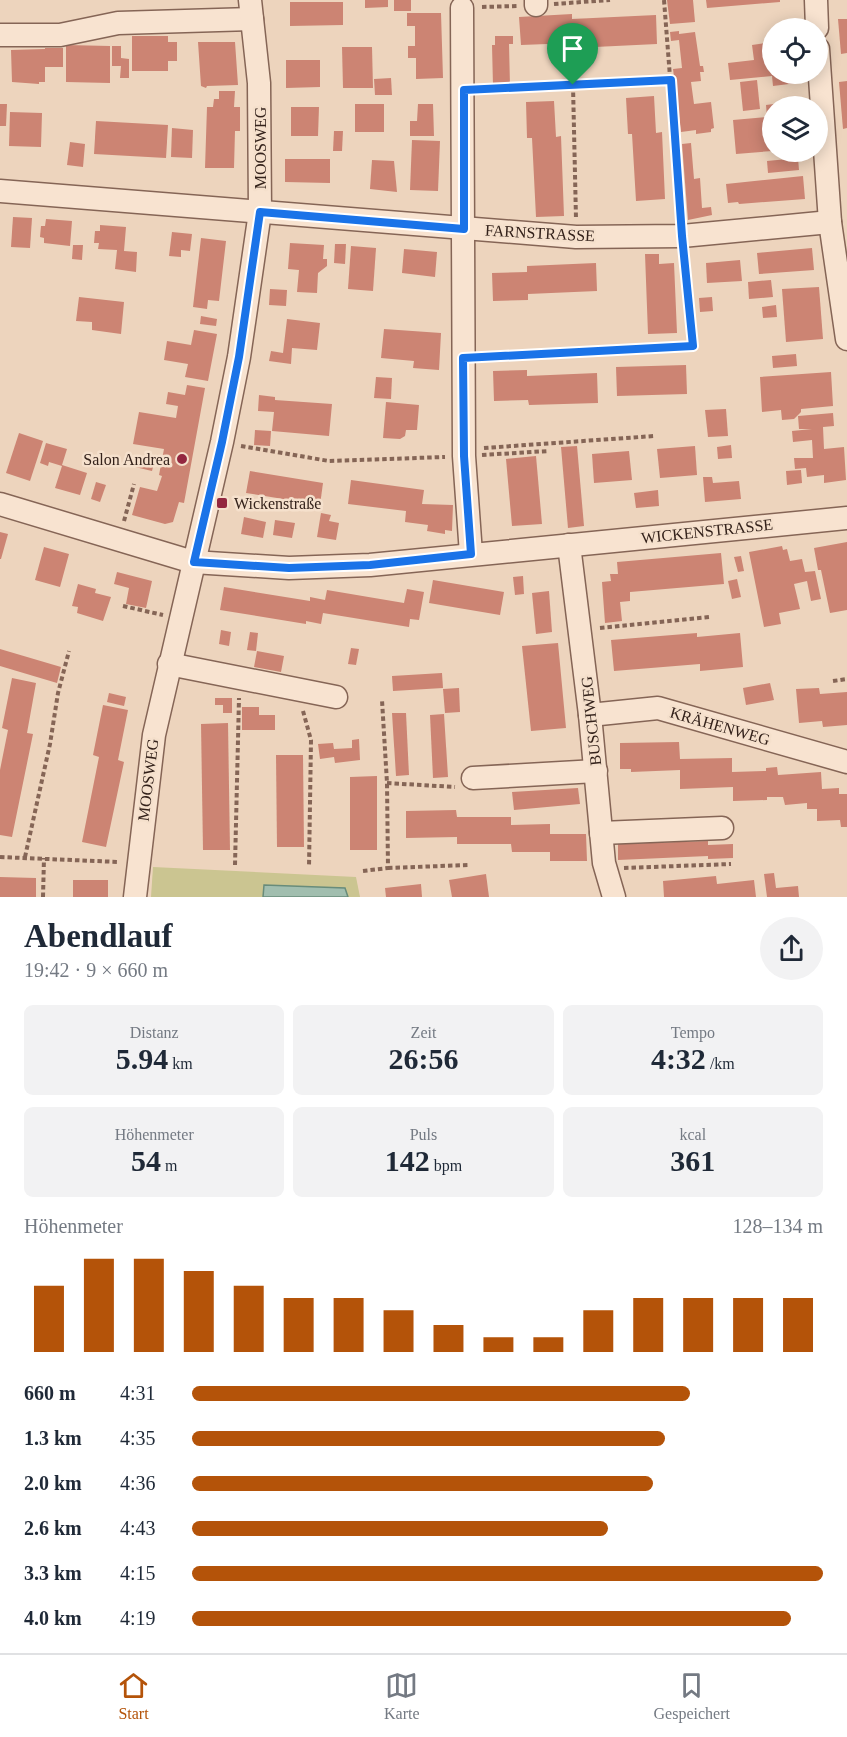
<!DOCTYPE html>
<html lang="de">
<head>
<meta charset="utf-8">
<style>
	:root { --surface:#fff; --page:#f2f2f3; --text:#1f2937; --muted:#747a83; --line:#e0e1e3; --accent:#b45309 }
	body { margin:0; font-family:"Times New Roman",serif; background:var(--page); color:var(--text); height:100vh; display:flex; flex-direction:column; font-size:22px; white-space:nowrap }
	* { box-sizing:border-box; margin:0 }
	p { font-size:20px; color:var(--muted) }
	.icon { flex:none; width:33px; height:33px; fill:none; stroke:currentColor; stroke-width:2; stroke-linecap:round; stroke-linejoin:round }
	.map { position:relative; height:897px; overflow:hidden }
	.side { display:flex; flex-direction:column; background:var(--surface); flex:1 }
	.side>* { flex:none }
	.buttons { position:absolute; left:762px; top:18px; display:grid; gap:12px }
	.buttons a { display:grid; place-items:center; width:66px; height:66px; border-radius:50%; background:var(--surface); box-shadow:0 3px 15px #0003; font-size:30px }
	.pin { position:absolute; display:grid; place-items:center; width:51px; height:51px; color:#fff; margin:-62px -26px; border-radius:50% 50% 50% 0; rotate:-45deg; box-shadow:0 0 6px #0007 }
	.pin .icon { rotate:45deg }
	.round { display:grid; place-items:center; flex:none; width:63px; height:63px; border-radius:32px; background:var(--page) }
	.headline { display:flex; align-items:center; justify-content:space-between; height:102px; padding:0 24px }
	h1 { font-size:33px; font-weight:700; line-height:45px }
	.stats { display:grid; grid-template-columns:repeat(3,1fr); gap:9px; height:102px; padding:6px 24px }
	.stats div { display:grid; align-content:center; border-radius:9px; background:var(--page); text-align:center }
	.stats b { font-size:30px; font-weight:700 }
	.stats small { font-size:16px; font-weight:400 }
	.stats p { font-size:16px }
	.chart { height:168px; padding:12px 24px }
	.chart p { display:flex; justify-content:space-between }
	.chart svg { width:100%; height:108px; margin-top:6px; stroke:var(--accent); stroke-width:6 }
	ul { padding:0 24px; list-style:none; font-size:20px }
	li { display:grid; grid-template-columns:96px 72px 1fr; align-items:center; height:45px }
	li i { height:15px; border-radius:8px; background:var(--accent) }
	.dock { display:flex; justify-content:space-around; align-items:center; height:84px; border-top:2px solid var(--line); background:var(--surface); font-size:16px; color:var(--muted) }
	.dock a { display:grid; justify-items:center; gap:3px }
	.dock .selected { color:var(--accent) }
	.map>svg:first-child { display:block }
</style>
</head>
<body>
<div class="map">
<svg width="847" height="897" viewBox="0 0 847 897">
	<rect width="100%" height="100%" fill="#edd4bd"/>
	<!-- green -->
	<path fill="#cbc591" d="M153 867 356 877 360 897H151Z"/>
	<!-- water -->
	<path fill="#a1beaf" stroke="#688c7b" stroke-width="1.5" d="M264 885 345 888 348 897H263Z"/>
	<!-- building -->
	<g fill="#cc8473">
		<path d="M365 0H388V7L365 8Z"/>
		<rect x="394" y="0" width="17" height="11"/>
		<path d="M667 0H693L695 22 670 24Z"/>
		<path d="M706 0H780V2L707 8Z"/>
		<path d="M290 2H343V25L290 26Z"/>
		<path d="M407 13H441L443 78 416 79V58H408V46H415V26H407Z"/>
		<path d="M572 14V19L656 15 657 44 574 48 573 43 521 45 519 17Z"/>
		<path d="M838 19H847V53L841 54Z"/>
		<path d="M679 31V34L695 32 700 66H703L704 72H700L701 81 691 82 694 104 711 102 714 128 711 129V132L696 134V130L681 132 673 69 682 68 679 40 671 41 670 32Z"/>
		<path d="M132 36H168V42H177V61H168V71H132Z"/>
		<path d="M495 36H513V44H509L510 86H493L492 45H495Z"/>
		<path d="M198 42H235L238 85 207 86 206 88 201 86Z"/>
		<path d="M772 42V74H796L797 83 773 86 772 76 730 80 728 63 754 60 752 45Z"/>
		<path d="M66 45 110 46V83L66 82Z"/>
		<path d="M112 46H121V58L129 59V78H120L121 66H112Z"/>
		<path d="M342 47H372L373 88H343Z"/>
		<path d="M45 48H63V67H45V82H39V84L12 82 11 50 45 49Z"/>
		<path d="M286 60H320V87L286 88Z"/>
		<path d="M391 78 392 95H375L374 79Z"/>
		<path d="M757 80 760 109 743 111 740 82Z"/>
		<path d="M847 81V128L843 129 839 82Z"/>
		<path d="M219 91H235L234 107H240V131H235L234 168H205L207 107H213L214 99H219Z"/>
		<path d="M654 96 656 133 662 132 665 199 636 201 632 134H628L626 98Z"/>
		<path d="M554 101 556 137 561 136 564 216 536 217 532 138H527L526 102Z"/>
		<path d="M797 101V106H772V151L736 154 733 120 767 117 766 105Z"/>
		<path d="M0 104H7L6 126H0Z"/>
		<rect x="355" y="104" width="29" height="28"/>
		<path d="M418 104H433L434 136H410V121H417Z"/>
		<path d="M291 107H319L318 136H291Z"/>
		<path d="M10 112 42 113 41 147 9 146Z"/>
		<path d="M96 121 168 125 166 158 94 154Z"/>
		<path d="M172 128 193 130 192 158 171 157Z"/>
		<path d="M334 131H343L342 151H333Z"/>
		<path d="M412 140 440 141 438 191 410 190Z"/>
		<path d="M70 142 85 144 83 167 67 165Z"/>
		<path d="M691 143 694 179 700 178 702 208 711 207 712 215 688 220 682 144Z"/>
		<path d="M798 158 799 170 768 173 767 161Z"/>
		<path d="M285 159H330V183L285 182Z"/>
		<path d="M372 160 394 161 397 192 370 189Z"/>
		<path d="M803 176 805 199 739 204 738 202 728 203 726 184Z"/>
		<path d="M13 217 32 218 30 248 11 247Z"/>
		<path d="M46 219 72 221 70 246 44 243V238L40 237 41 226H45Z"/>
		<path d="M100 225 126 227 124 251 137 252 136 272 115 269 117 250 98 249 99 243H94L95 231H100Z"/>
		<path d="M172 232 192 234 190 251 181 250V257L169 256Z"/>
		<path d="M201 238 226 241 219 301 208 300 207 309 193 307Z"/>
		<path d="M290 243 324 245 323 259H327V266L318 273 317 293 297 292 299 270 288 269Z"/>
		<path d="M335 244H346L345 264 334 263Z"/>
		<path d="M73 245H83L82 260 72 259Z"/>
		<path d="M351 246 376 248 373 291 348 289Z"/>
		<path d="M812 248 814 270 759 274 757 253Z"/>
		<path d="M404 249 437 252 435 277 402 273Z"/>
		<path d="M645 254H659V264L674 263 677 333 648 334Z"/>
		<path d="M740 260 742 281 707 283 706 263Z"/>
		<path d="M596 263 597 291 528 294V300L493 301 492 273 527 272V266Z"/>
		<path d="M771 280 773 297 749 299 748 282Z"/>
		<path d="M819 287 823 339 786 342 782 289Z"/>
		<path d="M270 289 287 290 286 306 269 305Z"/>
		<path d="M79 297 124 302 121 334 92 330V322L76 321Z"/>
		<path d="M712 297 713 311 700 312 699 298Z"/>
		<path d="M776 305 777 317 763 318 762 307Z"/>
		<path d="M201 316 217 319 216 326 200 324Z"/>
		<path d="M287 319 320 323 317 350 292 348 291 364 269 361 271 351 283 353Z"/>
		<path d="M384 329 441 333 439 370 413 368 414 361 381 358Z"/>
		<path d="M194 330 217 334 208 381 185 377 188 364 164 360 167 341 191 345Z"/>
		<path d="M796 354 797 366 773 368 772 356Z"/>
		<path d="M686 365 687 394 617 396 616 367Z"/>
		<path d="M527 370V376L597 373 598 403 529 405 528 400 494 401 493 371Z"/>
		<path d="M831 372 833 406 801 409V412L794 419 782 420 781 410 762 412 760 377Z"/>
		<path d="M376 377 392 378 391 399 374 398Z"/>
		<path d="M187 385 205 388 184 503 179 502 173 522 165 524 132 515 140 487 157 491 162 476 159 475 164 449 133 444 139 412 176 418 178 406 166 404 168 392 185 395Z"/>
		<path d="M259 395 275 397V400L332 404 329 436 272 431 274 412 258 411Z"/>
		<path d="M386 402 419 405 417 430H406L405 436 400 439 383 438Z"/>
		<path d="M726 409 728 436 708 437 705 410Z"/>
		<path d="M833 413 834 426 823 427 824 449 844 447 846 480 824 483V475L807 477 806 468 795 469 794 458H813L812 440 793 442 792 431 812 429H799L798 416Z"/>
		<path d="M255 430 271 431 270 446 254 445Z"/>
		<path d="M19 433 43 441 30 481 6 473Z"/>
		<path d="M46 443 67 449 62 465 87 473 80 495 55 488 62 466 49 462 48 466 40 463Z"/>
		<path d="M731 445 732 458 718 459 717 447Z"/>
		<path d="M577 446 584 526 568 528 561 447Z"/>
		<path d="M695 446 697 475 660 478 657 449Z"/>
		<path d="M629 451 632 480 594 483 592 454Z"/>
		<path d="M536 456 542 524 512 526 506 459Z"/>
		<path d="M137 459 154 463 152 471 135 467Z"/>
		<path d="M801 470 802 483 787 485 786 471Z"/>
		<path d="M250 471 323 483 320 505 246 493Z"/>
		<path d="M703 477H712L713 483 739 481 741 499 705 502Z"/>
		<path d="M351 480 424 490 422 504 453 505 452 531 445 530V534L427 531 428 525 405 522 406 511 348 504Z"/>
		<path d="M96 482 106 485 100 502 91 499Z"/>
		<path d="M658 490 659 506 636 508 634 493Z"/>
		<path d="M321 513 331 515 329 521 339 523 336 540 317 537Z"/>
		<path d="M244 517 266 522 263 538 241 534Z"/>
		<path d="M275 520 295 523 292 538 273 535Z"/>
		<path d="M0 532 8 534 1 559H0Z"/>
		<path d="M847 542V610L830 613 821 570H818L814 548Z"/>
		<path d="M782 546 783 550 787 549 790 561 802 559 805 572 815 571 821 599 811 601 807 581 794 584 800 609 779 613 781 624 764 627 749 552Z"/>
		<path d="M44 547 69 554 60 587 35 580Z"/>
		<path d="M721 553 724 584 630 592V601L620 602 622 621 605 623 602 582 611 581 610 574H618L617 562Z"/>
		<path d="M741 556 744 571 738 572 734 557Z"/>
		<path d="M117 572 152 581 146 608 126 604 129 588 114 584Z"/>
		<path d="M523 576 524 594 515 595 513 577Z"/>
		<path d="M737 579 741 597 732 599 728 581Z"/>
		<path d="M433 580 504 592 500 615 429 603Z"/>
		<path d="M78 584 96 589 95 593 111 597 103 621 77 613 78 607 72 606Z"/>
		<path d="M224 587 310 601V597L325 600 327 590 404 603 407 589 424 592 419 620 410 619 409 627 323 613 321 624 306 621V624L220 610Z"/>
		<path d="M549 591 552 632 536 634 532 593Z"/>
		<path d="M221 630 231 632 229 646 219 644Z"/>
		<path d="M250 632 258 633 256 651 247 650Z"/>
		<path d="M697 633V637L740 633 743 667 700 671V664L614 671 611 640Z"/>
		<path d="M558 643 566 728 531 731 522 646Z"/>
		<path d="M351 648 359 649 356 665 348 664Z"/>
		<path d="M0 649 61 667 57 683 0 666Z"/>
		<path d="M257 651 284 656 281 672 254 667Z"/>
		<path d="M442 673 443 688 393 691 392 676Z"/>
		<path d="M12 678 36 683 27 733 33 734 12 837 0 835V770L8 730 2 728Z"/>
		<path d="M770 683 774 700 746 705 743 688Z"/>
		<path d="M459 688 460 712 445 713 443 689Z"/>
		<path d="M819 688 820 694 847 692V725L823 727 822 721 799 723 796 689Z"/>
		<path d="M109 693 126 697 124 706 107 702Z"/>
		<path d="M215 698H232V713H223V705H215Z"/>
		<path d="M103 705 128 710 118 760 124 762 106 847 82 842 99 757 93 755Z"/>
		<path d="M242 707H259V715H275V730H242Z"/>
		<path d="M392 713H406L409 775 396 776Z"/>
		<path d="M444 714 448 777 433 778 430 715Z"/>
		<path d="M228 723 230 850H203L201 724Z"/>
		<path d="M359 739 360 760 335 763 334 757 320 759 318 744 333 743 334 749 352 748V740Z"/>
		<path d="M679 742 680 759 732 758V772L766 771V768L777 767 778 775 821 772 822 789 839 788V794H847V827H841L840 820 817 821V809H807V803L785 805 783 797H767V800L733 801V787L680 789V770L631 772V769H620V743Z"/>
		<path d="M276 755H303L304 847H277Z"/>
		<path d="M377 776V850H350V777Z"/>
		<path d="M578 788 580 804 514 810 512 792Z"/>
		<path d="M456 810 457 817H511V825L550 824V834H586L587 861H550V852H512L511 844H457V837L406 838V811Z"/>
		<path d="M708 841V845L733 844V858L708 859V856L618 860V844Z"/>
		<path d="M774 873 776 888 798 886 799 897H767L764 874Z"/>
		<path d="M486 874 489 897H452L449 880Z"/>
		<path d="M716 876 717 884 754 880 756 897H664L663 881Z"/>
		<path d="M0 877 36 878V897H0Z"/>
		<rect x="73" y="880" width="35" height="17"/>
		<path d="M421 884 422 897H386L385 888Z"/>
	</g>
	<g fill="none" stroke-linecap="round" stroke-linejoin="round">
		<defs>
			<g id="minor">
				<path d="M536 0V5"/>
				<path d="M816 0 817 28"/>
				<path d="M462 8 464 456 471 554"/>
				<path d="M0 35H60L118 23 252 19"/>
				<path d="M818 49 830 222 847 339"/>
				<path d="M0 191 576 237 682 236 830 222"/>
				<path d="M0 504 193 562 289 568 370 565 847 518"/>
				<path d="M569 545 590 715 604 863 614 897"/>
				<path d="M169 664 336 697"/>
				<path d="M590 715 658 708 847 762"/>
				<path d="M473 778 596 771"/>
				<path d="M601 833 722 828"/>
				<path d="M135 897 154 735 222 442 239 357 260 212 259 83 250 0"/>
			</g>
		</defs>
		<!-- minor casing -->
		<use href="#minor" stroke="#856556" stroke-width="25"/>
		<!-- path -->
		<g stroke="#856556" stroke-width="4" stroke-dasharray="4.5 3" stroke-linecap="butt">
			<path d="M664 0 681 218"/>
			<path d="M554 4 610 0"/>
			<path d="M482 7 517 6"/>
			<path d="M573 85 576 219"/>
			<path d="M480 89 671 80"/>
			<path d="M483 357 693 346 684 255"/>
			<path d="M241 446 329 461 445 457"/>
			<path d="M484 448 654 436"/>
			<path d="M482 455 549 451"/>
			<path d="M124 521 134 484"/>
			<path d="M123 606 163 615"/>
			<path d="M600 628 710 617"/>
			<path d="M833 681 847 679"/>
			<path d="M303 711 311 740 309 867"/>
			<path d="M387 783 455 787"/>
			<path d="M0 857 119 862"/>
			<path d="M25 857 50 744 58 693 69 651"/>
			<path d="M235 865 239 698"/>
			<path d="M388 868 468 865"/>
			<path d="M624 868 731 864"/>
			<path d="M363 871 388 868 387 783 382 700"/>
			<path d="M43 897 44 858"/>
		</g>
		<!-- minor -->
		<use href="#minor" stroke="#f8e3d0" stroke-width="22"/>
	</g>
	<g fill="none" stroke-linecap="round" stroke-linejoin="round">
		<defs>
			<path id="route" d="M671 80 682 236 693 346 463 358 464 456 471 554 370 565 289 568 194 562 222 442 239 357 260 212 464 229V90Z"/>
		</defs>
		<!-- route casing -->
		<use href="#route" stroke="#fff" stroke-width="12"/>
		<!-- route -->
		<use href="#route" stroke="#1a73e8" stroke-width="8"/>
	</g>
	<!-- markers -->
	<g fill="#932740" stroke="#f5e0cc" stroke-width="2">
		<circle cx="182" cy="459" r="6"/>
		<rect x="216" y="497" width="12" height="12" rx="3"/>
	</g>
	<g text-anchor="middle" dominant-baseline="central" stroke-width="5" stroke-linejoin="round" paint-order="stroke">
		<!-- street labels -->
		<g font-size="16" fill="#34221b" stroke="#f5e0cc">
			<text transform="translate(260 148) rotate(-90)">MOOSWEG</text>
			<text transform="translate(540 233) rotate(3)">FARNSTRASSE</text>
			<text transform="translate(707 531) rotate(-6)">WICKENSTRASSE</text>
			<text transform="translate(591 721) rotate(-96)">BUSCHWEG</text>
			<text transform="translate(720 726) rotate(16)">KRÄHENWEG</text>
			<text transform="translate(148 780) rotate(-83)">MOOSWEG</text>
		</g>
		<!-- poi labels -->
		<g font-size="16" fill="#34221b" stroke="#f5e0cc" text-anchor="end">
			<text x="170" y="459">Salon Andrea</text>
			<text x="234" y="503" text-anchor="start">Wickenstraße</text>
		</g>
	</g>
</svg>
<div class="buttons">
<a><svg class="icon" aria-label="locate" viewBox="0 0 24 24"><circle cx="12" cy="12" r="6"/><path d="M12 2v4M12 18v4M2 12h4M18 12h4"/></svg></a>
<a><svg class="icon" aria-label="layers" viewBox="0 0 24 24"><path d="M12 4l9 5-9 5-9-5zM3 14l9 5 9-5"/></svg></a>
</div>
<div class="pin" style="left:573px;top:85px;background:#1e9e55"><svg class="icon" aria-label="arrive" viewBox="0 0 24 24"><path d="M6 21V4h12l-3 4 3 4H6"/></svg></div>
</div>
<section class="side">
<div class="headline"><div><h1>Abendlauf</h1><p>19:42 · 9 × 660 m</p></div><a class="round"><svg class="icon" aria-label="share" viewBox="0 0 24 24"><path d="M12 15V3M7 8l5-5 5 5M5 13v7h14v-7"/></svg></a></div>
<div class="stats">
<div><p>Distanz</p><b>5.94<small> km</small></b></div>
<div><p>Zeit</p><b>26:56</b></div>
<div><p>Tempo</p><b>4:32<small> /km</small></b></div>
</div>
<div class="stats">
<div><p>Höhenmeter</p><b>54<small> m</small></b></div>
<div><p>Puls</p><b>142<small> bpm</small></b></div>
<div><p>kcal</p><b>361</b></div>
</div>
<div class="chart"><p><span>Höhenmeter</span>128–134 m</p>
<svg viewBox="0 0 160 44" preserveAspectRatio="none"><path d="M5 44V17M15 44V6M25 44V6M35 44V11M45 44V17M55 44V22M65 44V22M75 44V27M85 44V33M95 44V38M105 44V38M115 44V27M125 44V22M135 44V22M145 44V22M155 44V22"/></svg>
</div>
<ul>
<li><b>660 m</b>4:31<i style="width:79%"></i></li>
<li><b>1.3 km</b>4:35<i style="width:75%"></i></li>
<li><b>2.0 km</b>4:36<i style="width:73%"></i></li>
<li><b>2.6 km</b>4:43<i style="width:66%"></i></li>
<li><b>3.3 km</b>4:15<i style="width:100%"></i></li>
<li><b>4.0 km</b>4:19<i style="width:95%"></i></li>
</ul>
</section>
<nav class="dock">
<a class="selected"><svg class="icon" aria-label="home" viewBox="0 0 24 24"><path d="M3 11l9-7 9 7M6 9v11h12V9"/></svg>Start</a>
<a><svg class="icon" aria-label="map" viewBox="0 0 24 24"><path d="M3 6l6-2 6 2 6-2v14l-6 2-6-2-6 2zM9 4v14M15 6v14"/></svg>Karte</a>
<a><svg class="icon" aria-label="saved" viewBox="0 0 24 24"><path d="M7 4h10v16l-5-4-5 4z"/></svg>Gespeichert</a>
</nav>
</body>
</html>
